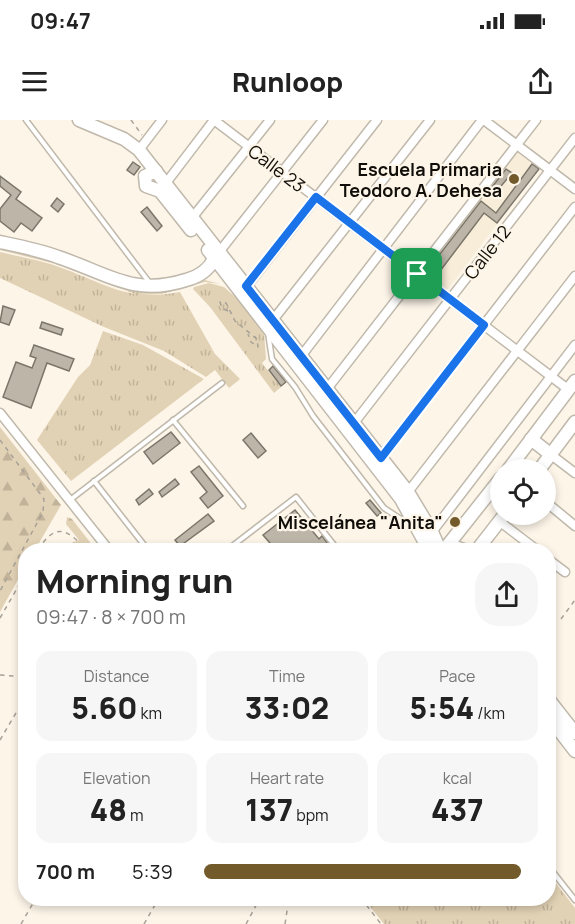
<!DOCTYPE html>
<html lang="en">
<head>
<meta charset="utf-8">
<style>
	:root { --surface:#fff; --page:#f6f6f6; --text:#222; --muted:#767676; --accent:#725a2a }
	body { margin:0; font-family:Manrope,sans-serif; background:var(--page); color:var(--text); height:100vh; display:flex; flex-direction:column; font-size:22px; white-space:nowrap }
	* { box-sizing:border-box; margin:0 }
	p { font-size:20px; color:var(--muted) }
	.icon { flex:none; width:33px; height:33px; fill:none; stroke:currentColor; stroke-width:2; stroke-linecap:round; stroke-linejoin:round }
	.map { position:relative; flex:1; overflow:hidden }
	.sheet { position:absolute; left:18px; top:423px; width:538px; height:363px; display:flex; flex-direction:column; background:var(--surface); border-radius:24px; box-shadow:0 3px 9px #0003 }
	.sheet>* { flex:none }
	.controls { position:absolute; left:490px; top:339px; display:grid; gap:12px }
	.controls a { display:grid; place-items:center; width:66px; height:66px; border-radius:50%; background:var(--surface); box-shadow:0 3px 9px #0003; font-size:30px }
	.pin { position:absolute; display:grid; place-items:center; width:51px; height:51px; color:#fff; margin:-26px; border-radius:12px; box-shadow:0 3px 9px #0006 }
	.round { display:grid; place-items:center; flex:none; width:63px; height:63px; border-radius:24px; background:var(--page) }
	.head { display:flex; align-items:center; justify-content:space-between; height:102px; padding:0 18px }
	h1 { font-size:33px; font-weight:800; line-height:45px }
	.metrics { display:grid; grid-template-columns:repeat(3,1fr); gap:9px; height:102px; padding:6px 18px }
	.metrics div { display:grid; align-content:center; border-radius:15px; background:var(--page); text-align:center }
	.metrics b { font-size:30px; font-weight:800 }
	.metrics small { font-size:16px; font-weight:400 }
	.metrics p { font-size:16px }
	ul { padding:0 18px; list-style:none; font-size:20px }
	li { display:grid; grid-template-columns:96px 72px 1fr; align-items:center; height:45px }
	li i { height:15px; border-radius:8px; background:var(--accent) }
	.status { display:flex; justify-content:space-between; align-items:center; height:42px; padding:0 30px; background:var(--surface); direction:ltr }
	.status svg { height:16px; fill:currentColor }
	header { display:flex; justify-content:space-between; align-items:center; height:78px; padding:0 18px; background:var(--surface); font-size:27px; font-weight:800 }
	.map>svg:first-child { display:block }
</style>
</head>
<body>
<div class="status"><b>09:47</b><svg viewBox="0 0 49 12"><path d="M0 12V9h3v3zM5 12V6h3v6zM10 12V3h3v9zM15 12V0h3v12zM26 1h20v11H26zM47 4h2v5h-2z"/></svg></div>
<header><svg class="icon" aria-label="menu" viewBox="0 0 24 24"><path d="M4 6h16M4 12h16M4 18h16"/></svg>Runloop<svg class="icon" aria-label="share" viewBox="0 0 24 24"><path d="M12 15V3M7 8l5-5 5 5M5 13v7h14v-7"/></svg></header>
<div class="map">
<svg width="575" height="804" viewBox="0 0 575 804">
	<defs>
		<pattern id="grass-tufts" width="24" height="20" patternUnits="userSpaceOnUse" patternTransform="scale(1.5)"><rect width="24" height="20" fill="#e2d2b5"/><path d="M3 7l-1-3M5 7V3M7 7l1-3M15 17l-1-3M17 17v-4M19 17l1-3" fill="none" stroke="#c1b39a"/></pattern>
		<pattern id="forest-firs" width="22" height="20" patternUnits="userSpaceOnUse" patternTransform="scale(1.5)"><rect width="22" height="20" fill="#e2d2b5"/><path d="M5 1l3.5 6h-7zM16 11l3.5 6h-7z" fill="#c1b39a"/></pattern>
	</defs>
	<rect width="100%" height="100%" fill="#fdf5e8"/>
	<!-- built -->
	<path fill="#f8edd8" d="M516 31 539 49 447 170 424 152Z"/>
	<!-- grass -->
	<g fill="url(#grass-tufts)">
		<path d="M0 128 40 136 136 171 158 172 205 160 220 164 205 162 162 174 138 175 56 144 0 130Z"/>
		<path d="M0 132C20 137 40 140 59 147 107 164 126 182 180 172L215 234 240 259 229 268 215 250 206 257 164 231 104 207 0 158Z"/>
		<path d="M209 163 224 167 240 181 264 212 266 239 262 243 281 267 274 273 210 187 193 169 194 167Z"/>
		<path d="M103 211 143 225 204 259 71 361 37 320 78 257 90 245Z"/>
		<path d="M549 754 575 788V804H384L364 779 549 778Z"/>
	</g>
	<!-- forest -->
	<g fill="url(#forest-firs)">
		<path d="M0 307 61 385 35 430H26L25 447 0 492Z"/>
		<path d="M67 397 72 399 96 430H72L69 424 79 420 66 404Z"/>
	</g>
	<!-- building -->
	<g fill="#bcb5a8" stroke="#7c766a" stroke-width="1.5">
		<path d="M133 42 140 47 134 55 127 50Z"/>
		<path d="M532 44 539 49 497 103 484 93 434 159 426 152 481 81 496 93Z"/>
		<path d="M506 49 512 53 497 71 492 67Z"/>
		<path d="M0 56 21 72 16 79 42 98 32 111 21 103 14 112 0 101V89L11 75 0 66Z"/>
		<path d="M57 78 64 84 58 92 51 86Z"/>
		<path d="M147 87 162 106 157 111 141 92Z"/>
		<path d="M3 186 15 190 9 205 0 202Z"/>
		<path d="M42 202 63 209 61 215 40 208Z"/>
		<path d="M34 225 74 239 69 251 47 243 31 288 3 277 16 242 32 248 36 238 30 236Z"/>
		<path d="M273 246 286 262 281 266 269 250Z"/>
		<path d="M171 312 180 323 153 344 144 332Z"/>
		<path d="M251 313 266 331 258 338 243 320Z"/>
		<path d="M199 346 223 376 208 388 200 378 207 372 191 352Z"/>
		<path d="M175 359 179 364 162 377 159 372Z"/>
		<path d="M149 369 153 374 139 385 136 380Z"/>
		<path d="M370 380 381 393 377 396 366 383Z"/>
		<path d="M295 390 319 419 322 416 331 428 276 430 263 415Z"/>
		<path d="M208 394 214 401 180 426 175 420Z"/>
	</g>
	<g fill="none" stroke-linecap="round" stroke-linejoin="round">
		<defs>
			<g id="lane">
				<path d="M26 0 149 162"/>
				<path d="M268 213 272 239 295 267 313 296 384 388 410 405"/>
				<path d="M173 300 243 386"/>
				<path d="M94 361 148 430"/>
				<path d="M70 380 222 263"/>
				<path d="M227 430 296 377 338 430"/>
				<path d="M549 747 575 780"/>
			</g>
			<g id="street">
				<path d="M214 0 569 270"/>
				<path d="M484 0 575 69"/>
				<path d="M139 30 162 0"/>
				<path d="M166 63 214 0"/>
				<path d="M192 98 270 0"/>
				<path d="M216 136 323 0"/>
				<path d="M247 166 377 0"/>
				<path d="M273 200 430 0"/>
				<path d="M302 235 482 0"/>
				<path d="M327 269 536 0"/>
				<path d="M0 293 109 430"/>
				<path d="M354 303 575 18"/>
				<path d="M550 334 575 353"/>
				<path d="M381 338 575 87"/>
				<path d="M408 372 575 156"/>
				<path d="M546 382 575 406"/>
				<path d="M499 401 537 430"/>
				<path d="M432 412 575 225"/>
				<path d="M549 440 565 452"/>
			</g>
			<g id="secondary">
				<path d="M79 0 124 19 139 30 408 372 432 412 440 430"/>
				<path d="M156 51 145 56 146 66 160 71 191 110"/>
				<path d="M0 122C19 126 39 130 58 137 107 153 133 177 186 160 198 157 208 151 214 139"/>
				<path d="M208 130 401 379 429 430"/>
				<path d="M531 319 550 334"/>
				<path d="M508 350 575 261"/>
				<path d="M539 350 575 302"/>
				<path d="M449 425 464 430"/>
				<path d="M444 430 501 358"/>
				<path d="M477 430 505 394"/>
				<path d="M549 580 575 613"/>
				<path d="M549 597 575 631"/>
			</g>
		</defs>
		<!-- lane casing -->
		<use href="#lane" stroke="#bfb8ab" stroke-width="7"/>
		<!-- street casing -->
		<use href="#street" stroke="#bfb8ab" stroke-width="11"/>
		<!-- secondary casing -->
		<use href="#secondary" stroke="#bfb8ab" stroke-width="15"/>
		<!-- path -->
		<g stroke="#a7a197" stroke-width="1.5" stroke-dasharray="4.5 4.5" stroke-linecap="butt">
			<path d="M131 0 142 15"/>
			<path d="M228 191 222 188 220 182 226 183 235 201 257 219 258 227 251 222 248 214"/>
			<path d="M0 320 44 379 43 392 0 471"/>
			<path d="M38 430C55 402 68 409 86 430"/>
			<path d="M0 498 26 453"/>
			<path d="M561 499 575 480"/>
			<path d="M0 555 26 557"/>
			<path d="M0 620 26 576"/>
			<path d="M361 778 381 804"/>
			<path d="M21 804 36 778"/>
			<path d="M144 804 159 778"/>
			<path d="M246 804 260 778"/>
			<path d="M285 804 289 778"/>
		</g>
		<!-- lane -->
		<use href="#lane" stroke="#fff" stroke-width="4"/>
		<!-- street -->
		<use href="#street" stroke="#fff" stroke-width="8"/>
		<!-- secondary -->
		<use href="#secondary" stroke="#fff" stroke-width="12"/>
	</g>
	<g fill="none" stroke-linecap="round" stroke-linejoin="round">
		<defs>
			<path id="route" d="M316 77 484 205 381 338 246 166Z"/>
		</defs>
		<!-- route casing -->
		<use href="#route" stroke="#fff" stroke-width="12"/>
		<!-- route -->
		<use href="#route" stroke="#1a73e8" stroke-width="8"/>
	</g>
	<!-- markers -->
	<g fill="#725a2a" stroke="#fdf5e8" stroke-width="2">
		<circle cx="514" cy="59" r="6"/>
		<circle cx="455" cy="402" r="6"/>
	</g>
	<g text-anchor="middle" dominant-baseline="central" stroke-width="4.5" stroke-linejoin="round" paint-order="stroke">
		<!-- street labels -->
		<g font-size="18" fill="#110e0a" stroke="#fdf5e8">
			<text transform="translate(277 48) rotate(37)">Calle 23</text>
			<text transform="translate(487 132) rotate(-52)">Calle 12</text>
		</g>
		<!-- poi labels -->
		<g font-size="18" font-weight="bold" fill="#110e0a" stroke="#fdf5e8" text-anchor="end">
			<text x="502" y="49">Escuela Primaria<tspan x="502" dy="21">Teodoro A. Dehesa</tspan></text>
			<text x="443" y="402">Miscelánea "Anita"</text>
		</g>
	</g>
</svg>
<div class="controls">
<a><svg class="icon" aria-label="locate" viewBox="0 0 24 24"><circle cx="12" cy="12" r="6"/><path d="M12 2v4M12 18v4M2 12h4M18 12h4"/></svg></a>
</div>
<div class="pin" style="left:417px;top:154px;background:#1e9e55"><svg class="icon" aria-label="arrive" viewBox="0 0 24 24"><path d="M6 21V4h12l-3 4 3 4H6"/></svg></div>
<section class="sheet">
<div class="head"><div><h1>Morning run</h1><p>09:47 · 8 × 700 m</p></div><a class="round"><svg class="icon" aria-label="share" viewBox="0 0 24 24"><path d="M12 15V3M7 8l5-5 5 5M5 13v7h14v-7"/></svg></a></div>
<div class="metrics">
<div><p>Distance</p><b>5.60<small> km</small></b></div>
<div><p>Time</p><b>33:02</b></div>
<div><p>Pace</p><b>5:54<small> /km</small></b></div>
</div>
<div class="metrics">
<div><p>Elevation</p><b>48<small> m</small></b></div>
<div><p>Heart rate</p><b>137<small> bpm</small></b></div>
<div><p>kcal</p><b>437</b></div>
</div>
<ul>
<li><b>700 m</b>5:39<i style="width:95%"></i></li>
</ul>
</section>
</div>
</body>
</html>
